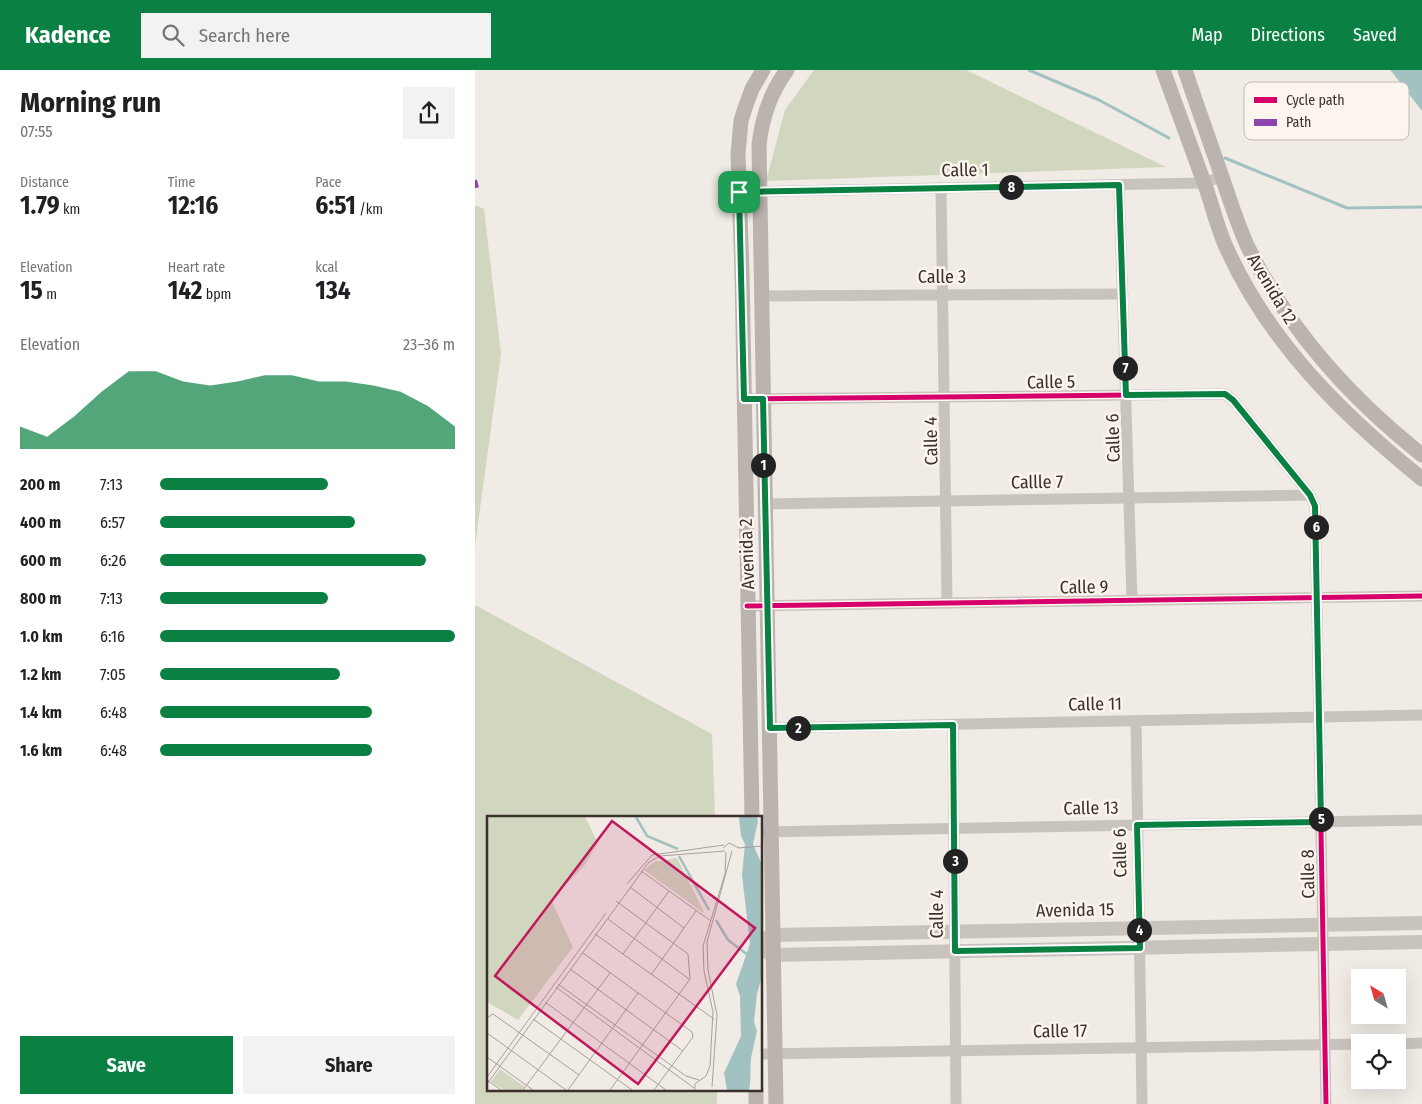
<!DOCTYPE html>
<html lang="en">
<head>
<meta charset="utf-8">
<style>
	:root { --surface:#fff; --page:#f2f2f2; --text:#202124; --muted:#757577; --accent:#0b8043 }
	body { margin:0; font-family:"Fira Sans Condensed",sans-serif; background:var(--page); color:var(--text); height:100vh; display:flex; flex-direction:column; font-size:19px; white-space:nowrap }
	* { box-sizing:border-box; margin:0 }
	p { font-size:16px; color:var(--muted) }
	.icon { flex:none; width:28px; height:28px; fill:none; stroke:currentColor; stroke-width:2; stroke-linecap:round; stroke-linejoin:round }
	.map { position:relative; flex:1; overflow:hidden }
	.drawer { display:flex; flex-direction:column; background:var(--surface); width:475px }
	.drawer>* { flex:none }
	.needle { width:32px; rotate:323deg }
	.controls { position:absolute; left:876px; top:899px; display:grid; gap:10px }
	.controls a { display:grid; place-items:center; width:55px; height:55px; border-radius:0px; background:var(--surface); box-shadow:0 5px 20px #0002; font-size:25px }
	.pin { position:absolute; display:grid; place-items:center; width:42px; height:42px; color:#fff; margin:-21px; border-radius:10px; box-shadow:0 2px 8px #0006 }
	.km { position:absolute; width:25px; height:25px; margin:-12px; border-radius:50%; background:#222; color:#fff; font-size:14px; line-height:25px; text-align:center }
	.round { display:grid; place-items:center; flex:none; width:52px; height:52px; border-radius:0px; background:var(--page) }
	.summary { display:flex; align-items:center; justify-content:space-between; height:85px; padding:0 20px }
	h1 { font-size:28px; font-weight:700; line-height:38px }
	.stats { display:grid; grid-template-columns:repeat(3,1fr); gap:8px; height:85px; padding:5px 20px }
	.stats div { display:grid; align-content:center }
	.stats b { font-size:25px; font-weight:700 }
	.stats small { font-size:14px; font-weight:400 }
	.stats p { font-size:14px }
	.chart { height:140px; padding:10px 20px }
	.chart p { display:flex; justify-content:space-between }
	.chart svg { width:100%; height:90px; margin-top:5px; fill:var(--accent); opacity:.7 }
	.primary-button { display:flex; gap:10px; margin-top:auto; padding:10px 20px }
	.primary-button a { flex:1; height:58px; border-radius:0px; background:var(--accent); color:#fff; font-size:20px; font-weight:700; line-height:58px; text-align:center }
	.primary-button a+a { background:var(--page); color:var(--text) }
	ul { padding:0 20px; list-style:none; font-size:16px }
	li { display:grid; grid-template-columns:80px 60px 1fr; align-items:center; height:38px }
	li i { height:12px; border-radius:6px; background:var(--accent) }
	header { display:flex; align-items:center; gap:30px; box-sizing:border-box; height:70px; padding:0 25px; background:var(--accent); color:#fff }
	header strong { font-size:24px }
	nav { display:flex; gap:28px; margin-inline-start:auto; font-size:18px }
	.search { width:350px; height:45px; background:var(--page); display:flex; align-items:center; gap:12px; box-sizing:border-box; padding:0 18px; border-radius:0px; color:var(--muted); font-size:19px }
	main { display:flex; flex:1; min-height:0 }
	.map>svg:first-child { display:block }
</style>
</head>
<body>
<header>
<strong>Kadence</strong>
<div class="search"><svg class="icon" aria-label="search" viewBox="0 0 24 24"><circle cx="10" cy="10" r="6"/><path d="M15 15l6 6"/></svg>Search here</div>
<nav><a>Map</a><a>Directions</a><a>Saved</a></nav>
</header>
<main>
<section class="drawer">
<div class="summary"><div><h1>Morning run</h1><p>07:55</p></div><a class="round"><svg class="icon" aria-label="share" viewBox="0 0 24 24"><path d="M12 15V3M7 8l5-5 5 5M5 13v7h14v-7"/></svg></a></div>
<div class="stats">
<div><p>Distance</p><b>1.79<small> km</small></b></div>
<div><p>Time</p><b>12:16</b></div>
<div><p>Pace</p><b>6:51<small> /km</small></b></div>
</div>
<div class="stats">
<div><p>Elevation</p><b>15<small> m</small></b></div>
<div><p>Heart rate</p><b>142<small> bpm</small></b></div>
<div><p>kcal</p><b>134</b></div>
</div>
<div class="chart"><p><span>Elevation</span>23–36 m</p>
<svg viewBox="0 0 160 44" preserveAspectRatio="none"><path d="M0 44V33L10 38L20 28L30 16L40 6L50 6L60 11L70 13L80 11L90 8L100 8L110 11L120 11L130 13L140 16L150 23L160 33V44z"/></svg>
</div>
<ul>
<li><b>200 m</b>7:13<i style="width:57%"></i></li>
<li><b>400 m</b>6:57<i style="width:66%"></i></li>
<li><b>600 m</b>6:26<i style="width:90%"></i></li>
<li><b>800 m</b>7:13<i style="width:57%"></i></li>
<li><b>1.0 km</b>6:16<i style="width:100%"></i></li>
<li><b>1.2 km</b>7:05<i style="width:61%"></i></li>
<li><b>1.4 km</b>6:48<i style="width:72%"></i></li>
<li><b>1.6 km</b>6:48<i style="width:72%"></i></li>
</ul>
<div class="primary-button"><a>Save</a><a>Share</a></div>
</section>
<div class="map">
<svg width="947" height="1034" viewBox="0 0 947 1034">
	<rect width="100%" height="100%" fill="#f0ebe5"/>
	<!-- green -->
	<g fill="#d1d6bf">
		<path d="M339 0H491L691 97 291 111 310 40Z"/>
		<path d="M0 135 9 139 26 284 0 476Z"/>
		<path d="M0 535 237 664 240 748H14V1020H242V1034H0Z"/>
	</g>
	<!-- water -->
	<path fill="#a1c2c1" d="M915 0H947V41L917 2Z"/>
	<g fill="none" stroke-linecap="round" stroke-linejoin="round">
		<!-- stream -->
		<g stroke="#a1c2c1" stroke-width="3">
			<path d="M554 0 624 30 694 68"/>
			<path d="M750 88 872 138 947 137"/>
		</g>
		<!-- minor -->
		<g stroke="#c9c3be" stroke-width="11">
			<path d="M644 115 657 530"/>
			<path d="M466 118 472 533"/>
			<path d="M264 122 726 113 747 107"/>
			<path d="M286 226 648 224"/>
			<path d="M269 329 750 324 758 330 835 425 840 436 851 1034"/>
			<path d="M289 434 835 425"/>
			<path d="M272 536 947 526"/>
			<path d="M661 651 667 1034"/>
			<path d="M478 655 481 1034"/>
			<path d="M295 658 947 645"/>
			<path d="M286 762 947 750"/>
			<path d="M922 974 947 973"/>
			<path d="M286 984 885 974"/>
		</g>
		<!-- tertiary -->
		<g stroke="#c9c3be" stroke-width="14">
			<path d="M286 871 297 865 947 853"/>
			<path d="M286 879 298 885 947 872"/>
		</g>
		<!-- secondary -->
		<g stroke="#bab3ae" stroke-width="15">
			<path d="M688 0C702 39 717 79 731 118 738 138 743 160 752 179 795 274 868 345 947 409"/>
			<path d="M710 0C722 36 735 72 747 107 755 130 762 153 772 175 812 258 875 328 947 385"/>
			<path d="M277 748 267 202 263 84 266 51 270 38 277 19 288 0"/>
			<path d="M281 1020V1034"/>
			<path d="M301 1034 284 75C287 47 295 23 312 0"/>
		</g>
		<!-- quiet -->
		<path stroke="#8e44ad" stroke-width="4" stroke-dasharray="8 4" stroke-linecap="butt" d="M0 110 2 118 0 119"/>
		<defs>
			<g id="cycleway">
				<path d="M269 329 750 324 758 330 835 425 840 436 851 1034"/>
				<path d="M272 536 947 526"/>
			</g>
		</defs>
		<!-- cycleway casing -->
		<use href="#cycleway" stroke="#fbf5ee" stroke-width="8"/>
		<!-- cycleway -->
		<use href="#cycleway" stroke="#d6006c" stroke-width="5"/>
	</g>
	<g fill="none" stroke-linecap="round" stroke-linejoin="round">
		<defs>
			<path id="route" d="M644 115 651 325 750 324 758 330 835 425 840 436 846 752 662 755 665 878 480 881 478 655 295 658 288 329H269L264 122Z"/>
		</defs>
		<!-- route casing -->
		<use href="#route" stroke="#fff" stroke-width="10"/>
		<!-- route -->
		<use href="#route" stroke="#0b8043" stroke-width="6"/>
	</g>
	<g text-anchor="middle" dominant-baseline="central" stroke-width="5" stroke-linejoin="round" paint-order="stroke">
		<!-- street labels -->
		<g font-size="18" fill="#3b302b" stroke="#fbf5ee">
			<text transform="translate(490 100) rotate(-1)">Calle 1</text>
			<text x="467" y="207">Calle 3</text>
			<text transform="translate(797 219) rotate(59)">Avenida 12</text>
			<text transform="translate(576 312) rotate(-1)">Calle 5</text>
			<text transform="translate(638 368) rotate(-92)">Calle 6</text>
			<text transform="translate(456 371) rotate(-91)">Calle 4</text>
			<text transform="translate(562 412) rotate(-1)">Callle 7</text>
			<text transform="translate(272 484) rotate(-92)">Avenida 2</text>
			<text transform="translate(609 517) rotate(-1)">Calle 9</text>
			<text transform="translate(620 634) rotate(-1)">Calle 11</text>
			<text transform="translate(616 738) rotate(-1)">Calle 13</text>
			<text transform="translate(645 783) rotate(-91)">Calle 6</text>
			<text transform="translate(833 804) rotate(-91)">Calle 8</text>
			<text transform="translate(600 840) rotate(-1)">Avenida 15</text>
			<text transform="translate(462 844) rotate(-90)">Calle 4</text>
			<text transform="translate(585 961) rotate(-1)">Calle 17</text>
		</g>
	</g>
	<!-- overview -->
	<g transform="translate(12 746)">
		<rect width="275" height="275" fill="#f0ebe5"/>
		<path d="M0 1H98L111 27 97 50 64 84 86 131 31 204 0 186ZM190 42 218 98 157 54 167 46ZM13 253 38 271 35 274H17L4 266Z" fill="#d1d6bf"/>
		<path d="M252 1H270L271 5 266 28 275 49V160L270 178 267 206 270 215 264 242 263 269 262 274H240L237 257 254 220 253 180 249 168 263 128 255 59 258 28 254 20Z" fill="#a1c2c1"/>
		<path fill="none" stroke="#a1c2c1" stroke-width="2.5" d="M149 1 160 20 191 33M192 40 222 94M229 104 241 124 261 139"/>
		<path fill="none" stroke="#a8a09b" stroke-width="1" d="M236 32 242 27 252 32M251 32 275 30M154 55 224 105M140 68 165 39 237 29M143 71 197 112M129 85 201 138 203 163M121 103 202 163M108 118 227 203M96 137 205 216 206 221 167 274M136 138 182 75M83 153 196 235M164 159 209 95M71 168 199 260 212 264M69 171 207 272M58 186 179 274M0 202 6 198 92 259M46 203 145 274M0 217 79 274M0 241 46 274M0 261 119 97M0 264 14 274M0 268 162 46 173 40 238 35M225 271 230 199 221 154 220 126 245 35M36 274 123 157M81 274 151 177M123 274 203 163M208 274V268L219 260 223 250 226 196 217 155 216 130 238 58 239 36"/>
		<path fill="#c2185b" fill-opacity="0.15" stroke="#c2185b" stroke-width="2.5" d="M125 5 268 112 151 268 8 160Z"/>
		<rect width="275" height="275" fill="none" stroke="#3b302b" stroke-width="2.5"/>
	</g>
	<!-- legend -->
	<rect x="769" y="12" width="165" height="58" rx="8" fill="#fbf5ee" stroke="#c1bab4" stroke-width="1"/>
	<rect x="779" y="27" width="23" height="6" fill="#d6006c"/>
	<rect x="779" y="49" width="23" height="7" fill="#8e44ad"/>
	<g font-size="14" fill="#3b302b">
		<text x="811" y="35">Cycle path</text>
		<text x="811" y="57">Path</text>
	</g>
</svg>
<div class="controls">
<a><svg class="needle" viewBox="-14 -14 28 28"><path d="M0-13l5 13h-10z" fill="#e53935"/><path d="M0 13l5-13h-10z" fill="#757577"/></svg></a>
<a><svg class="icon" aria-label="locate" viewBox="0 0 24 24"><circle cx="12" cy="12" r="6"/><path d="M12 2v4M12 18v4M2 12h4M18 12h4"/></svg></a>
</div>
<div class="pin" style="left:264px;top:122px;background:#1e9e55"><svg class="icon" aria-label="arrive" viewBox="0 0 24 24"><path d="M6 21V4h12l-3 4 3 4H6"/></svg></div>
<b class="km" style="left:288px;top:395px">1</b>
<b class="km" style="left:323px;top:658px">2</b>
<b class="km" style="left:480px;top:791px">3</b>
<b class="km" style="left:664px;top:860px">4</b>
<b class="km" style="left:846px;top:749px">5</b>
<b class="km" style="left:841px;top:457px">6</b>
<b class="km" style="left:650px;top:298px">7</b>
<b class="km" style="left:536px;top:117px">8</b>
</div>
</main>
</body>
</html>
